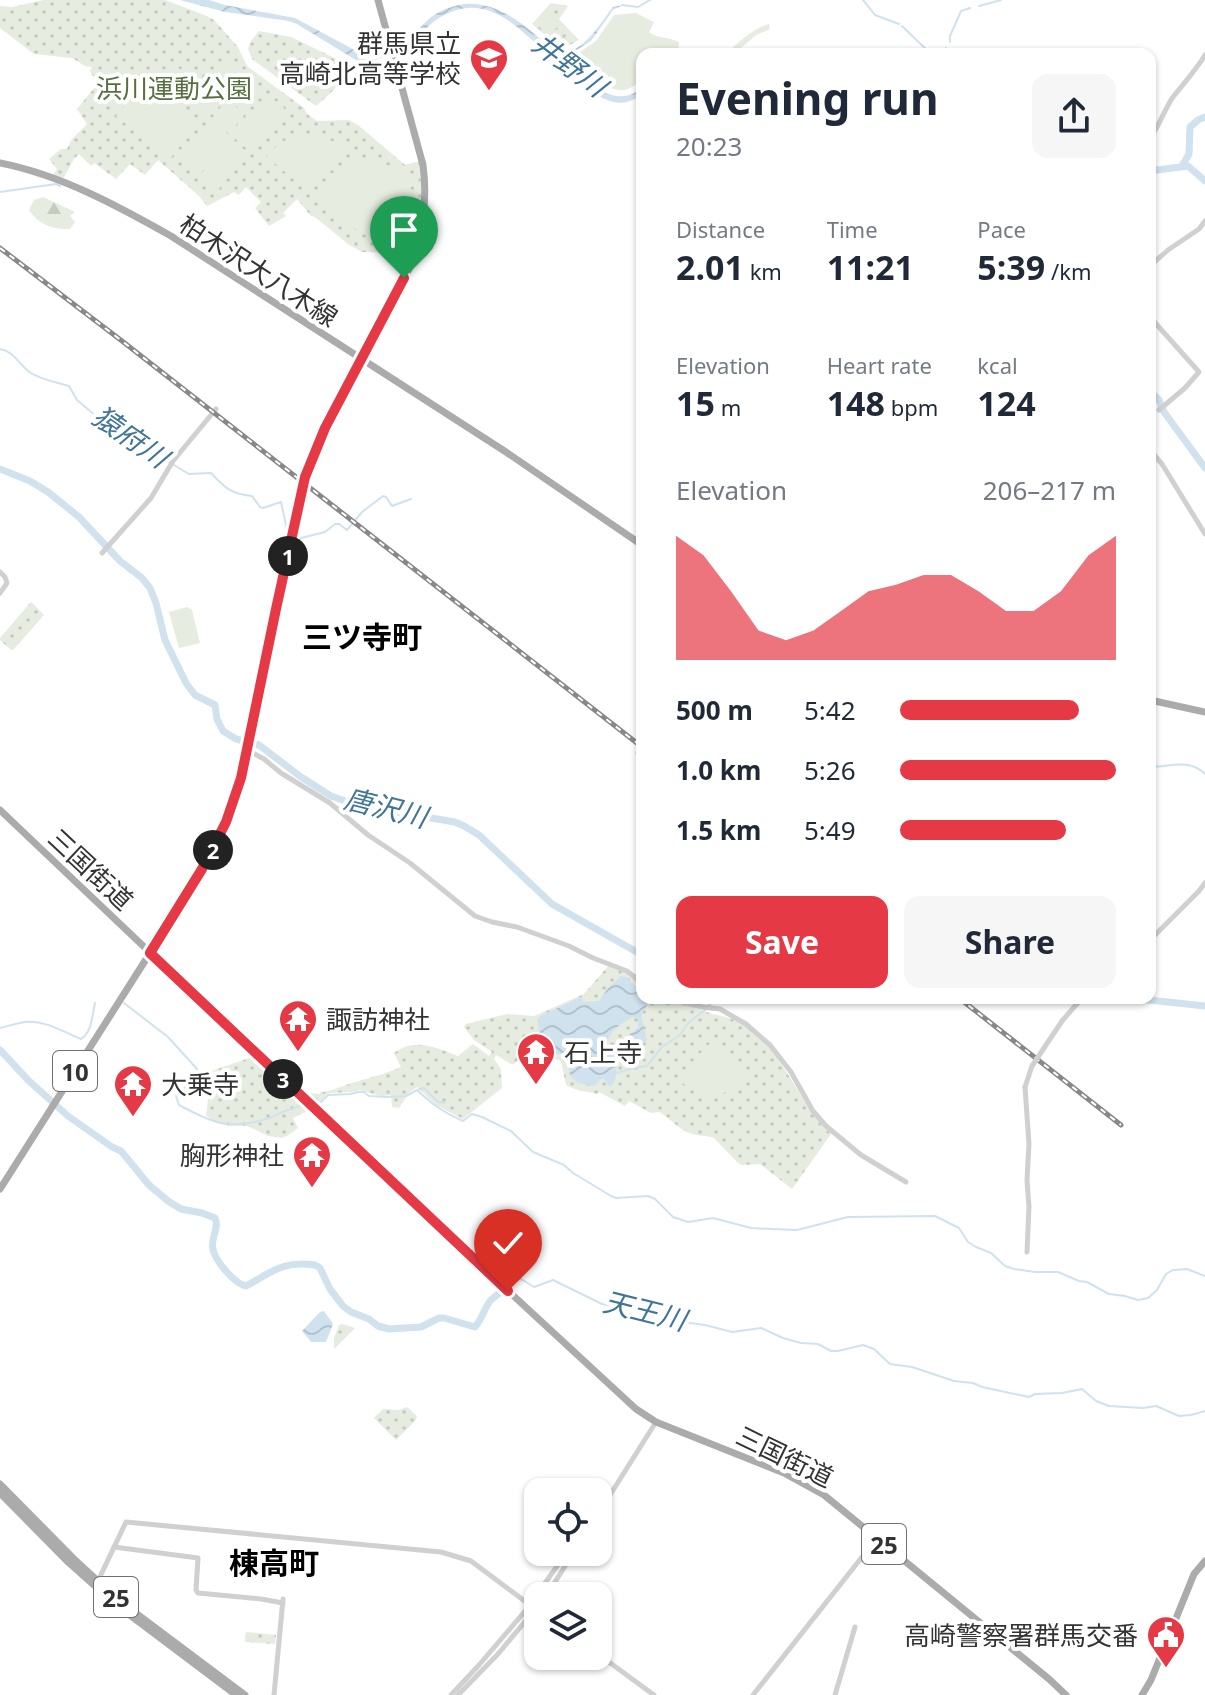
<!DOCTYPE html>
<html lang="en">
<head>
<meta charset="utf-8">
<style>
	:root { --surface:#fff; --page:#f6f6f7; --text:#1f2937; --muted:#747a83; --accent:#e63946 }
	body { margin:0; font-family:"Noto Sans","Noto Sans JP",sans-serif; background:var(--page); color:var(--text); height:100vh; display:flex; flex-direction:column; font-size:30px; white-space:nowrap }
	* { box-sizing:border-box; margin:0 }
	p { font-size:26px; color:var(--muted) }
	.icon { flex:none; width:44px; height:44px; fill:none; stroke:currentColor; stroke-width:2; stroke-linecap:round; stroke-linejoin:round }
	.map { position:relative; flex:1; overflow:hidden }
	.sheet { position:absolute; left:636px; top:48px; width:520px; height:956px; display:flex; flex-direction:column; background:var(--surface); border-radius:16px; box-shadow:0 2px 6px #0004 }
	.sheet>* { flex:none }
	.buttons { position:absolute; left:524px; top:1478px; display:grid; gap:16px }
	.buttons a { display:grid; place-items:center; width:88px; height:88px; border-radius:16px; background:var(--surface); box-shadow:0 2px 6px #0004; font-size:40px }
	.pin { position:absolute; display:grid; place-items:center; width:68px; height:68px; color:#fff; margin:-82px -34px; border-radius:50% 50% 50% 0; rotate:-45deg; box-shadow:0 0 8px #0007 }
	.pin .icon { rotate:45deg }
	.km { position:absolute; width:40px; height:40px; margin:-20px; border-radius:50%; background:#222; color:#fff; font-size:22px; line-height:40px; text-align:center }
	.round { display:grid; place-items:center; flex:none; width:84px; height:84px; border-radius:16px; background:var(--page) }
	.headline { display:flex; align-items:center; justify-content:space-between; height:136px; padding:0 40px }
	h1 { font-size:44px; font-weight:700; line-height:60px }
	.metrics { display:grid; grid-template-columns:repeat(3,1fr); gap:12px; height:136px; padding:8px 40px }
	.metrics div { display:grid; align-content:center }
	.metrics b { font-size:34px; font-weight:700 }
	.metrics small { font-size:22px; font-weight:400 }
	.metrics p { font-size:22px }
	.chart { height:224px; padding:16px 40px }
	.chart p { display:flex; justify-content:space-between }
	.chart svg { width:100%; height:144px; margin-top:8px; fill:var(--accent); opacity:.7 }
	.cta { display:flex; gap:16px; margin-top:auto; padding:16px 40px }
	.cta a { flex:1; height:92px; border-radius:16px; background:var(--accent); color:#fff; font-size:32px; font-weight:700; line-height:92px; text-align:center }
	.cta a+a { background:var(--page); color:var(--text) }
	ul { padding:0 40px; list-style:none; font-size:26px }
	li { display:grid; grid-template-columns:128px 96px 1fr; align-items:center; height:60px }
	li i { height:20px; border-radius:10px; background:var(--accent) }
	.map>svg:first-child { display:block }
</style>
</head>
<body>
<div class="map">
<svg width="1205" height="1695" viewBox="0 0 1205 1695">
	<defs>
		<pattern id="grass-dots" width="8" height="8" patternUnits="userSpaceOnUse" patternTransform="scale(2)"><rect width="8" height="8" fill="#e6ecdf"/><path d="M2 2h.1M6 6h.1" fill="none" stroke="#c6cbc0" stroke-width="1.8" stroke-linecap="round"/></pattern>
		<pattern id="forest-firs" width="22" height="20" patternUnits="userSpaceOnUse" patternTransform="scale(2)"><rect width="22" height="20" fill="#e6ecdf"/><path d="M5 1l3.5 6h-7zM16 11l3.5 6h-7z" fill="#c6cbc0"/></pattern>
		<pattern id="cemetery-stones" width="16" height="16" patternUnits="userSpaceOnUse" patternTransform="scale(2)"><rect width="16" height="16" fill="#e6ecdf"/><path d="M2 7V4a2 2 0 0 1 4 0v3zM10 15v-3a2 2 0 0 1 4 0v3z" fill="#c6cbc0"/></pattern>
		<pattern id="water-waves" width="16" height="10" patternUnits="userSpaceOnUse" patternTransform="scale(2)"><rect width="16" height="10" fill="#cfe2ee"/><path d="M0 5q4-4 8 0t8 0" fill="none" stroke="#b2c2cd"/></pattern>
	</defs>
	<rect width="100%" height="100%" fill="#fff"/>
	<!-- grass -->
	<g fill="url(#grass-dots)">
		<path d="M44 0H165L207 16 214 20 238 47 247 66 304 108 307 114 317 121 349 120 358 125 405 165 420 161 422 169 421 223 415 243 397 253 362 252 348 244 315 217 311 216 297 199 283 213 286 216 269 226 255 208 261 202 246 187 239 195 234 192 207 206 199 196 158 160 145 175 130 164 116 179 94 163 91 166 79 154 74 159 63 179 53 175 57 169 49 159 61 149H67L72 139 87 124 77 109 100 81 92 75 90 71 92 67 85 66 72 58 34 54 0 28V6L12 7Z"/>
		<path d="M551 3 568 6 559 19 579 40 562 49 532 24Z"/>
		<path d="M259 31 291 37 347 64C342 85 332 92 316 106L252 59 248 49 251 41Z"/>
		<path d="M31 602 44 615 13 650H11L0 640V638Z"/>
		<path d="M609 965 627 972 642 985V998C665 998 687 1005 707 1012 717 1016 727 1016 737 1021 783 1046 795 1100 831 1134L792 1189 760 1164 742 1165 738 1163 714 1138C705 1135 695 1136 687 1132 676 1127 669 1117 659 1112L651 1113 629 1101 625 1106 599 1092 597 1094C586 1091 576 1091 566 1085L561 1061 540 1053 534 1045 514 1064H511L496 1055 494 1059 501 1069 502 1088 463 1119 436 1105 417 1087 409 1093 399 1108 392 1107 391 1095 381 1096 359 1090 351 1092 330 1093 326 1095 321 1101 314 1103 302 1092 319 1094 321 1092C330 1092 337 1088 346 1085 364 1079 383 1075 401 1067L394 1053C416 1037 436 1048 458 1056L473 1044 489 1056 492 1052 474 1040 464 1027 466 1024 507 1014 534 1016 584 994Z"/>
		<path d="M255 1056 311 1109 293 1118 298 1128 287 1136 281 1138 268 1136 247 1126H230L215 1123 206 1115 209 1092 197 1076Z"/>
		<path d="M342 1324 355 1328 334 1349V1338L339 1325Z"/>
		<path d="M407 1407 417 1416 416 1420 396 1440 374 1418 383 1409 399 1410Z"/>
		<path d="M246 1632 276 1635 275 1644 245 1642Z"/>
	</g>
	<!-- forest -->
	<g fill="url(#forest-firs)">
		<path d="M769 24 770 29 756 35 734 54H710C715 49 722 50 728 52 741 40 752 29 769 24Z"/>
		<path d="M43 197 75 212 70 216 75 222 70 229C53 230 38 224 29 210L34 200Z"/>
	</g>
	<!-- cemetery -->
	<path fill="url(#cemetery-stones)" d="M801 1455 822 1465 811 1483 797 1476 801 1469 796 1465Z"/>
	<!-- garden -->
	<g fill="#e6ecdf">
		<path d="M546 10 563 24 547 34 535 23Z"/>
		<path d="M636 13 654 22 649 33C658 38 669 37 679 42L678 54H642V80C637 84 630 89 624 90 608 93 582 69 573 57L596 41 614 15Z"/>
		<path d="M223 59 241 74 225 93 207 79Z"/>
		<path d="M171 62 190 77 181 88 162 72Z"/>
		<path d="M246 77 264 91 248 111 230 96Z"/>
		<path d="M146 78 200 121 170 159 116 116Z"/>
		<path d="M205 81 223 96 207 116 189 101Z"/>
		<path d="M267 94 285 109 269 129 251 114Z"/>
		<path d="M227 99 245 114 229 134 211 119Z"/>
		<path d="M248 116 266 131 250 151 232 136Z"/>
		<path d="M209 121 227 136 197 172 179 157Z"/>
		<path d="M302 134 323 136 344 148 312 188 305 189 266 156 281 142Z"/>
		<path d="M230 138 248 153 219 189 201 174Z"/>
		<path d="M362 159C383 162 400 167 413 185L395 210 392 209 378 227 370 233 357 230 314 201C326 176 335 166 362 159Z"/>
		<path d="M187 607 192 610 200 643 179 648 169 612Z"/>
		<path d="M710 1043 716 1045 746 1077C726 1101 699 1100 677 1078Z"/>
	</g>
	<!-- water -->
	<g fill="url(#water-waves)" fill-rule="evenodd">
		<path d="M180 0H209L225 5 295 18 360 53C377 51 398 46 412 35 419 30 424 23 430 18 440 10 452 6 464 4 502 0 531 32 558 54 586 51 597 27 613 7L623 5 613 10 591 41 564 58C579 72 601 99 624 96 631 96 636 92 642 88V94C626 107 611 104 595 94L517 27C491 6 466 0 436 20 426 27 418 38 407 45 395 53 380 57 368 65L359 62 297 24 289 21 225 12Z"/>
		<path d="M621 976 626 977 642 993V998L646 999 647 1005 641 1016 647 1040C639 1051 625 1044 619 1055 614 1067 620 1077 610 1087L603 1079H601L595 1086 578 1083 570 1076 568 1063 563 1055 542 1047 539 1034 538 1021 540 1016 581 997 584 1002 599 1001 608 988ZM633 1017 638 1019V1027L627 1037 618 1052 612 1053 606 1045C611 1029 620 1024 633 1017Z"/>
		<path d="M324 1311 333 1324 326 1342H311L302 1331 320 1312Z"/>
	</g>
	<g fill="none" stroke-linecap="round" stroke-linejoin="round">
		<!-- stream -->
		<g stroke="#cfe2ee" stroke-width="2">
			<path d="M863 0 875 15 899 24"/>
			<path d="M622 5 638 7 650 0"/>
			<path d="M979 6 1001 0"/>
			<path d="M902 26 931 54"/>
			<path d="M950 42V36L961 11 970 8"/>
			<path d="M952 50 958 54"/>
			<path d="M940 54 946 48"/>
			<path d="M0 192 56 184 60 186"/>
			<path d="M0 349C14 351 19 365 31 373 42 380 56 382 69 386L77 400 96 416 106 423 115 425 144 450 169 462"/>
			<path d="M174 465 189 474 211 473C225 488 231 494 252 496L260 507 263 508 281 502 288 534"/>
			<path d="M297 539 325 532 335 524H339L347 530 362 512 383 496 386 497 392 506 411 499"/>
			<path d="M1150 770 1153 767C1172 766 1190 759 1205 774"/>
			<path d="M124 1003 168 1037 197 1069 195 1078 176 1096 179 1105C213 1123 230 1131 269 1118 281 1113 292 1107 305 1105"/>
			<path d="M709 1005 717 998"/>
			<path d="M0 1028C9 1026 17 1023 25 1022 46 1020 63 1032 81 1039 92 1032 92 1016 95 1003"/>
			<path d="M617 1073 633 1068 647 1066 662 1047 680 1035 688 1023 705 1010"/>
			<path d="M417 1090 424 1088 437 1101 444 1103"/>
			<path d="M315 1104 321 1102 328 1095 350 1094 358 1092H364L369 1096 387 1097 406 1096 417 1090C433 1105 443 1112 463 1121L472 1114 482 1117 511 1131 533 1152 564 1165 573 1173 611 1196 616 1198 648 1196 655 1199 673 1217 688 1222 713 1218 751 1228 771 1229 797 1230 848 1217 935 1216 959 1228 968 1242 976 1247 991 1253 1005 1266 1014 1269 1035 1272H1058L1079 1281 1087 1282 1109 1294 1125 1296 1138 1300 1148 1298 1157 1290 1166 1274 1173 1270 1187 1269 1205 1276"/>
			<path d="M512 1281 521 1279 534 1287 553 1280 602 1304 619 1308 668 1313 683 1322 705 1325 732 1332 761 1328 783 1338 801 1343 818 1344 831 1351H838L863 1345 874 1349 890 1364 912 1367 954 1381 973 1383 982 1387 1029 1397 1035 1394 1062 1393 1082 1389 1096 1401 1109 1406 1143 1408 1156 1406 1179 1416 1191 1415 1205 1411"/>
		</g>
		<!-- river -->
		<g stroke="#cfe2ee" stroke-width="7">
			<path d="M1182 166 1189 154 1190 127 1198 120 1205 117"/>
			<path d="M1150 171 1188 166 1205 181"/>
			<path d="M1150 391 1159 400 1164 412 1205 468"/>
			<path d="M0 469 30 481 48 492 79 517 120 561 142 578 150 588 156 603 165 640 186 683 195 695 215 705 217 719 223 731 236 739 259 745 301 777 331 796 370 810 413 815 455 822 464 826 479 835 552 904 642 955"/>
			<path d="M1130 998 1205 1006"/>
			<path d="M0 1050 29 1081 68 1116 112 1147 121 1151 149 1185 168 1201 181 1209 202 1213 215 1218C220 1228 210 1238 213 1249 215 1261 235 1284 246 1286 272 1272 283 1260 315 1265L320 1268 330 1289 343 1306 351 1312 369 1319 378 1326 389 1329 421 1327 439 1318H444L475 1327C482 1319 484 1309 490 1301 497 1294 506 1290 512 1281"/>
		</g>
		<!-- minor -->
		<g stroke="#d0d0d0" stroke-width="5">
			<path d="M1150 138C1160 125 1164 110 1173 97 1184 83 1196 70 1205 55"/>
			<path d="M1150 266 1168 250 1199 229 1205 221"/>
			<path d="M1150 317 1199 372 1185 388 1159 410"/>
			<path d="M1150 450 1162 464 1205 534"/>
			<path d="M102 553 151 498 173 461 216 409"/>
			<path d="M0 572 5 577 7 583 0 593"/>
			<path d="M247 751 251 752 264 759 281 773 330 803 368 835 410 863 475 916 492 922 517 927 569 946 593 958 627 971 642 983"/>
			<path d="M638 753 642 747"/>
			<path d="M1150 940 1199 891 1205 883"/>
			<path d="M666 998 702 1007 720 1009 746 1024 770 1045 791 1072 813 1111 826 1126 861 1155 906 1182"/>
			<path d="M1062 1021 1082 998"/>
			<path d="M1025 1087 1029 1144 1027 1180 1029 1207 1027 1252"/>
			<path d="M598 1514 656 1422"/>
			<path d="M114 1547 198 1558 196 1590 198 1593 261 1599 283 1603"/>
			<path d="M97 1583 126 1522 441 1552 471 1561 538 1611"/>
			<path d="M546 1596 574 1552"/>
			<path d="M598 1654 654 1695"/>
			<path d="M274 1695 283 1599"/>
			<path d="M451 1695 479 1665 526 1610 567 1552"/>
			<path d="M458 1695 498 1654 538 1606"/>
			<path d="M753 1695 877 1538"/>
			<path d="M835 1695 855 1627"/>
		</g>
		<!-- major -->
		<g stroke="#ababab" stroke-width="7">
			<path d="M0 163C61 175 118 206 171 236L506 452 642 545"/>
			<path d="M1150 700 1205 712"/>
			<path d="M0 810 437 1225 636 1409 656 1422 784 1473 824 1495 1049 1679 1066 1695"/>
			<path d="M0 1189 143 964 202 869 220 837 241 778 276 609 302 490 311 461 342 393 409 269C423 235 428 202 423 165L378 0"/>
			<path d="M0 1484 74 1559 121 1602 245 1695"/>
			<path d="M0 1493 68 1562 115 1604 236 1695"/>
			<path d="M1142 1695 1151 1680 1194 1574 1205 1561"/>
		</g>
		<defs>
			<g id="rail">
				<path d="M0 248 122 341 642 747"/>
				<path d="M959 998 1121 1125"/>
			</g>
		</defs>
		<!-- rail casing -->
		<use href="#rail" stroke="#888" stroke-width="5"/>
		<!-- rail -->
		<use href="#rail" stroke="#fff" stroke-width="2" stroke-dasharray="6" stroke-linecap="butt"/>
		<!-- minor-bridge -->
		<path stroke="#d0d0d0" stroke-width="5" d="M1025 1087 1032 1066 1062 1021"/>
	</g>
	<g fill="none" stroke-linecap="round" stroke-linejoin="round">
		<defs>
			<path id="route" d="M404 278 325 428 305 477 276 609 241 778 226 822 202 869 150 953 508 1291"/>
		</defs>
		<!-- route casing -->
		<use href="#route" stroke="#fff" stroke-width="16"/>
		<!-- route -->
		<use href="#route" stroke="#e63946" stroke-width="10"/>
	</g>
	<!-- icons -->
	<defs>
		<symbol id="school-pin" viewBox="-11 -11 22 30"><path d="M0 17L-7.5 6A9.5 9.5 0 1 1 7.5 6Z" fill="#e63946" stroke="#fff"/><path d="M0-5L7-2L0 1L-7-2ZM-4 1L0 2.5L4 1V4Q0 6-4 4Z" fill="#fff"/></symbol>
		<symbol id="temple-pin" viewBox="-11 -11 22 30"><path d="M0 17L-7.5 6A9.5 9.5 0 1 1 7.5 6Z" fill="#e63946" stroke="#fff"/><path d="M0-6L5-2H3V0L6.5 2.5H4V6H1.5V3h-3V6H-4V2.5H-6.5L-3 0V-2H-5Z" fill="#fff"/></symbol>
		<symbol id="civic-pin" viewBox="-11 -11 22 30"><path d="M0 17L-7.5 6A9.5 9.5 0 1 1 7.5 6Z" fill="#e63946" stroke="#fff"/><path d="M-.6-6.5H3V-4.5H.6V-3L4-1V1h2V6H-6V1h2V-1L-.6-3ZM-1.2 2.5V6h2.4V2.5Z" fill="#fff"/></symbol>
	</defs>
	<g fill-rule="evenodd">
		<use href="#school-pin" x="467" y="36" width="44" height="60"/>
		<use href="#temple-pin" x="276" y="997" width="44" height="60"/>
		<use href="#temple-pin" x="514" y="1030" width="44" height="60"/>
		<use href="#temple-pin" x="111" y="1062" width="44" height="60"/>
		<use href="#temple-pin" x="290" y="1133" width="44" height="60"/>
		<use href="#civic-pin" x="1144" y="1613" width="44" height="60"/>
	</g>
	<g text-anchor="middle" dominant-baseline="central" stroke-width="8" stroke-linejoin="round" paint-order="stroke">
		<!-- shield labels -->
		<g fill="#fff" stroke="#707070" stroke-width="2">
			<rect x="53" y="1051" width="44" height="40" rx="6"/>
			<rect x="862" y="1524" width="44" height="40" rx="6"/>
			<rect x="94" y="1577" width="44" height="40" rx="6"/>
		</g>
		<g font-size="24" font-weight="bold" fill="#333">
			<text x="75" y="1071">10</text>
			<text x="884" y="1544">25</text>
			<text x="116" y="1597">25</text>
		</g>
		<!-- poi labels -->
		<g font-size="26" fill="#333" stroke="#fff" text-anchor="end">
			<text x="461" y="43">群馬県立<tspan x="461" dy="30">高崎北高等学校</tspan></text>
			<text x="326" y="1019" text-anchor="start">諏訪神社</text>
			<text x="564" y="1052" text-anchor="start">石上寺</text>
			<text x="161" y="1084" text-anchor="start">大乗寺</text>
			<text x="284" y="1155">胸形神社</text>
			<text x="1138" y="1635">高崎警察署群馬交番</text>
		</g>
		<!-- park labels -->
		<g font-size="26" fill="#56703f" stroke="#fff">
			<text x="174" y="88">浜川運動公園</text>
		</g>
		<!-- street labels -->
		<g font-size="26" fill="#333" stroke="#fff">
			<text transform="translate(259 270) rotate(33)">柏木沢大八木線</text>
			<text transform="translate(91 869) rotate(43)">三国街道</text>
			<text transform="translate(785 1456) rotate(26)">三国街道</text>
		</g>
		<!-- water labels -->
		<g font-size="28" font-style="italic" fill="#3f7597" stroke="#fff">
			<text transform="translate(570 64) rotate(37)">井野川</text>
			<text transform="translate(131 436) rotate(35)">猿府川</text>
			<text transform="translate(386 807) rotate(14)">唐沢川</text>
			<text transform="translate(645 1310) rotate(14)">天王川</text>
		</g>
		<!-- quarter labels -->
		<g font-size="30" font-weight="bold" fill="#000" stroke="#fff">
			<text x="362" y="636">三ツ寺町</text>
			<text x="274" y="1562">棟高町</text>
		</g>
	</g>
</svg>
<div class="buttons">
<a><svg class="icon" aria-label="locate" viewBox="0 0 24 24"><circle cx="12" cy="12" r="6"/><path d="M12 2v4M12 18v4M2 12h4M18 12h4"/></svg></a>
<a><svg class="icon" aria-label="layers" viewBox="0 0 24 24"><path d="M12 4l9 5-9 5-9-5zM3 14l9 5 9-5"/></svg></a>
</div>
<div class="pin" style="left:404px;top:278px;background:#1e9e55"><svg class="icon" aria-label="arrive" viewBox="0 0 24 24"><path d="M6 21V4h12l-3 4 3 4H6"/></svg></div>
<div class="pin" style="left:508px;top:1291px;background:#d93025"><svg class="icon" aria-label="check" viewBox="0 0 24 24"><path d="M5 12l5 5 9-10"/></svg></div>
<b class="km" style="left:288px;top:556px">1</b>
<b class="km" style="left:213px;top:850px">2</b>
<b class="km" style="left:283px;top:1079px">3</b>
<section class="sheet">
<div class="headline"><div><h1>Evening run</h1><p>20:23</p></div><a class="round"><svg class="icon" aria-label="share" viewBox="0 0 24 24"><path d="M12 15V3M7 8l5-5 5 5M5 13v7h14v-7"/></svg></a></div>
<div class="metrics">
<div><p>Distance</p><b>2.01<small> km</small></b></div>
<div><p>Time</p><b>11:21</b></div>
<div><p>Pace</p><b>5:39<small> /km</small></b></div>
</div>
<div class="metrics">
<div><p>Elevation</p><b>15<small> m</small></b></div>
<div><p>Heart rate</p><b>148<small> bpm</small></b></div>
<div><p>kcal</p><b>124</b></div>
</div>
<div class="chart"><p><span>Elevation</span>206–217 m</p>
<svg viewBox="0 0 160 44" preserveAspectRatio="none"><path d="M0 44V6L10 12L20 23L30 35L40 38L50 35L60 29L70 23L80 21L90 18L100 18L110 23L120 29L130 29L140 23L150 12L160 6V44z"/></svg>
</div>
<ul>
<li><b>500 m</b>5:42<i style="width:83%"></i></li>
<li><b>1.0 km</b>5:26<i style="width:100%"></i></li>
<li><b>1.5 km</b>5:49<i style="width:77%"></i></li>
</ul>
<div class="cta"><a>Save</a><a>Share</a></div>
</section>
</div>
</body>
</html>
